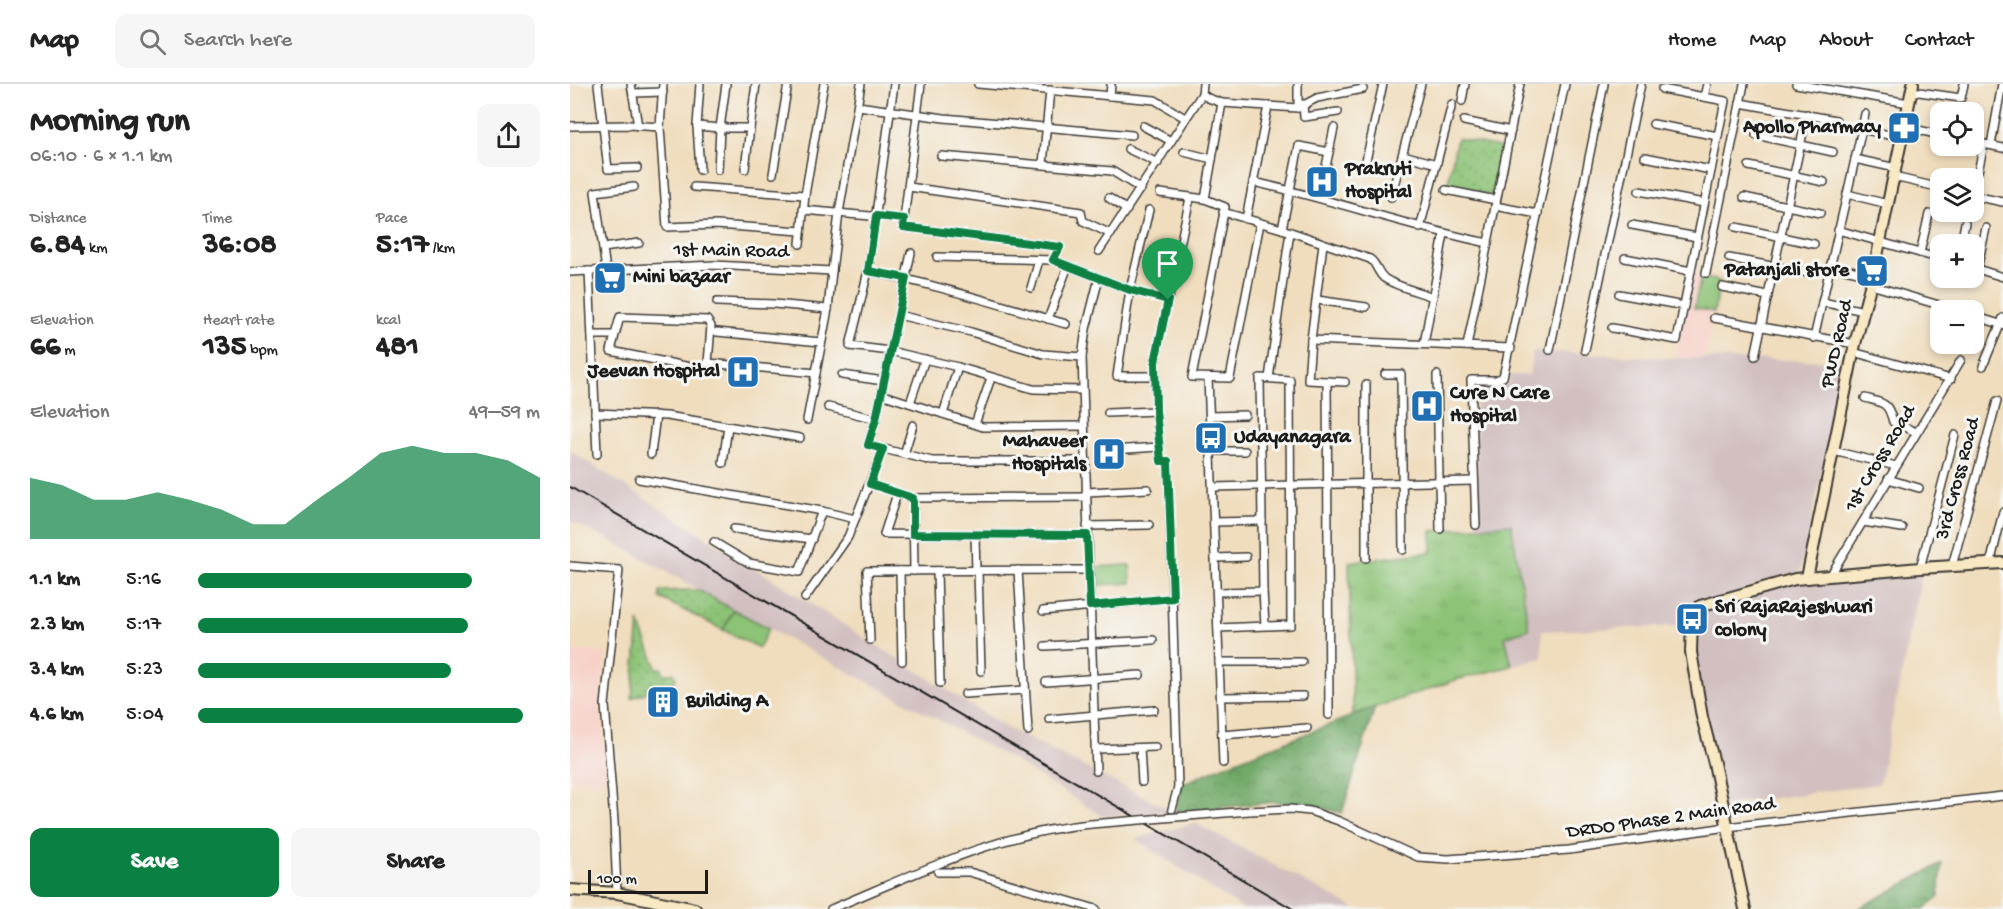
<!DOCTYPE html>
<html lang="en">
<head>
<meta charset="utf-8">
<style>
	:root { --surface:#fff; --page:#f6f6f6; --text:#222; --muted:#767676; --line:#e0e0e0; --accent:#0b8043 }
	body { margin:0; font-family:"Gochi Hand",sans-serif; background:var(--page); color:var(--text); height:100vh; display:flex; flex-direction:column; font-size:22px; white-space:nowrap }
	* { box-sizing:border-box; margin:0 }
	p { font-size:20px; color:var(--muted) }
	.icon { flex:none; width:33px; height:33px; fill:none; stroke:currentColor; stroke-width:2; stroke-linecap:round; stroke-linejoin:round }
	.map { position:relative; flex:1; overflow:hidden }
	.drawer { display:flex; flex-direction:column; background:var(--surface); width:570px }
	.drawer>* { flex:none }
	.tools { position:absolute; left:1360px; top:18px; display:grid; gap:12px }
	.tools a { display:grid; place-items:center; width:54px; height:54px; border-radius:12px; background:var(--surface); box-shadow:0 3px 9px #0003; font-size:30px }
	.scale { position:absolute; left:18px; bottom:15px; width:120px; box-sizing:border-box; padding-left:6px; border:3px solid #1c1c1c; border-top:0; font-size:16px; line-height:21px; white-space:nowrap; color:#1c1c1c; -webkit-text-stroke:4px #f6f6f2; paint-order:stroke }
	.pin { position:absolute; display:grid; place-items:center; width:51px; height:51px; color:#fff; margin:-62px -26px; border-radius:50% 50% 50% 0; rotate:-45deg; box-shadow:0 0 6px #0007 }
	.pin .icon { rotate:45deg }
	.round { display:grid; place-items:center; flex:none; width:63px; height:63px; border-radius:12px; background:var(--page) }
	.head { display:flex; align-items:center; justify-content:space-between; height:102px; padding:0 30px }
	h1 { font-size:33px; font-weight:800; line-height:45px }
	.figures { display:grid; grid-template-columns:repeat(3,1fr); gap:9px; height:102px; padding:6px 30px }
	.figures div { display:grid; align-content:center }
	.figures b { font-size:30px; font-weight:800 }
	.figures small { font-size:16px; font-weight:400 }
	.figures p { font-size:16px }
	.chart { height:168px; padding:12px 30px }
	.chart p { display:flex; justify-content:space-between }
	.chart svg { width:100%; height:108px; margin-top:6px; fill:var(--accent); opacity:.7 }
	.primary-button { display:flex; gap:12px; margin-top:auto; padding:12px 30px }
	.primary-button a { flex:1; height:69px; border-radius:12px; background:var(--accent); color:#fff; font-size:24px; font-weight:800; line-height:69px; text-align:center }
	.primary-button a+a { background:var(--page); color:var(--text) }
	ul { padding:0 30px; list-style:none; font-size:20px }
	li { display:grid; grid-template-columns:96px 72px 1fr; align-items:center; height:45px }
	li i { height:15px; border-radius:8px; background:var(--accent) }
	header { display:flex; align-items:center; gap:36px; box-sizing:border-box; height:84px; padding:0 30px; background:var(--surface); border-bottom:2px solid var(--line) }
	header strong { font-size:28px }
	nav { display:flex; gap:33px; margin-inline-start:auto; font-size:21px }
	.search { width:420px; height:54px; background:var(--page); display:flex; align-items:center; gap:15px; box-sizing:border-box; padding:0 21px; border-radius:12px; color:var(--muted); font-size:22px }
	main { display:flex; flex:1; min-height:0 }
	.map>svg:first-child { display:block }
</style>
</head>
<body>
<header>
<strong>Map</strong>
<div class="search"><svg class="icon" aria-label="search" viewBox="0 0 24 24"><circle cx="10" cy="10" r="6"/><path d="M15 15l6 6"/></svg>Search here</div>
<nav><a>Home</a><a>Map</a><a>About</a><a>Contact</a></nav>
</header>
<main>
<section class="drawer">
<div class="head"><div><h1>Morning run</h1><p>06:10 · 6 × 1.1 km</p></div><a class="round"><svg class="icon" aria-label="share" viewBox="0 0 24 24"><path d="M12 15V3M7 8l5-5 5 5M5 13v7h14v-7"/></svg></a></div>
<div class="figures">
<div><p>Distance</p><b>6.84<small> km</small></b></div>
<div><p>Time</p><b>36:08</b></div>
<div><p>Pace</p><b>5:17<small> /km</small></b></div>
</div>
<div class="figures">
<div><p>Elevation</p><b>66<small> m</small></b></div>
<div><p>Heart rate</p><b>135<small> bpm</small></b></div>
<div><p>kcal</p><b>481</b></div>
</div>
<div class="chart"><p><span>Elevation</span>49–59 m</p>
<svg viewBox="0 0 160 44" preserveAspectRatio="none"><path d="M0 44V19L10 22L20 28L30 28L40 25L50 28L60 32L70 38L80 38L90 28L100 19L110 9L120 6L130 9L140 9L150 12L160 19V44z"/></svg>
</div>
<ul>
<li><b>1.1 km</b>5:16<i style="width:80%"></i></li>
<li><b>2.3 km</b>5:17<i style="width:79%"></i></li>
<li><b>3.4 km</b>5:23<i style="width:74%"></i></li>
<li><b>4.6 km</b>5:04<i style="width:95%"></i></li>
</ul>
<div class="primary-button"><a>Save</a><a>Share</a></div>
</section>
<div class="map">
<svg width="1433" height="825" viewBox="0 0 1433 825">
	<defs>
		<pattern id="grass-tufts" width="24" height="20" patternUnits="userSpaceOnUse" patternTransform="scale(1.5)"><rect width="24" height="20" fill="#8cc376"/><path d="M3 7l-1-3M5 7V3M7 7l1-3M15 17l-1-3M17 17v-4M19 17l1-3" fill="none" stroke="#78a766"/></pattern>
		<pattern id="forest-crowns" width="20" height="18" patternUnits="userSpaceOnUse" patternTransform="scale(1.5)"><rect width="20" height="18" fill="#71a967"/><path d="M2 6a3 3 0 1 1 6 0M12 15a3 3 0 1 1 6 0" fill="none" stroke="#5c8954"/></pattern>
		<pattern id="park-dots" width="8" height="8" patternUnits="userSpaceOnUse" patternTransform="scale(1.5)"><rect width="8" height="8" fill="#8cc376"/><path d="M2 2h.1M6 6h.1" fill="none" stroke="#78a766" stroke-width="1.8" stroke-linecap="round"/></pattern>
	</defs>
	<rect width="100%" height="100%" fill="#f6f6f2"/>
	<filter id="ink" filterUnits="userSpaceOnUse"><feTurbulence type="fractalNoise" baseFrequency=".0167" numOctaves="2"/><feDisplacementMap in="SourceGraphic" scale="12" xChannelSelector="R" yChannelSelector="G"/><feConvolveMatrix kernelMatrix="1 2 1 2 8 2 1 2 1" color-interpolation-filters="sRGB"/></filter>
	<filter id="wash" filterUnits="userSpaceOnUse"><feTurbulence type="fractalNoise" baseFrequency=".008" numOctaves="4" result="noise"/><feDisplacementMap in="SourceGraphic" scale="24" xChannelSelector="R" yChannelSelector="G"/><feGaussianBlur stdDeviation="1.35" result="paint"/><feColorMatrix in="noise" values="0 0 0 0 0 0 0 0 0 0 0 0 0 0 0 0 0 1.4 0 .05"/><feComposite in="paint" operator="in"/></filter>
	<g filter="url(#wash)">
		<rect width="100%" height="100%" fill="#f0ddbd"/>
		<!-- built -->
		<g fill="#f7d1c8">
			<path d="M1122 188 1152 195 1135 274H1105Z"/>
			<path d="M0 567 36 568 30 612 37 696 0 697Z"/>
		</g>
		<!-- industrial -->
		<g fill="#d2bfc0">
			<path d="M963 267 1105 274 1275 277 1228 499 1352 489 1309 700 1143 722 1112 542 972 547V574L886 596 783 631 779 478 862 468 861 447 907 444 906 301 939 300 940 291H959Z"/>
			<path d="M0 367 437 644 604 728 532 732 443 676 164 526 46 459 0 437Z"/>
			<path d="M625 739 786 825H673L565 755Z"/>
		</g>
		<!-- grass -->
		<path fill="url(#grass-tufts)" stroke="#547049" stroke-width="1.5" d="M941 440 959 545 935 553 942 582 886 596 783 631 779 478 862 468 861 447Z"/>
		<!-- forest -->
		<g fill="url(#forest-crowns)" stroke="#466242" stroke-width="1.5">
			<path d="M805 623 772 729 739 721 706 718 605 728 612 700 653 682Z"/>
			<path d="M1372 779 1369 813 1354 825H1288Z"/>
		</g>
		<!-- park -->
		<g fill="url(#park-dots)" stroke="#547049" stroke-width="1.5">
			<path d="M887 54 934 64 924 112 877 102Z"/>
			<path d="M128 506 164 526 153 546 90 514V507Z"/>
			<path d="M69 538 87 585 91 584 95 591 104 588 106 596 62 614Z"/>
		</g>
		<!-- garden -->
		<g fill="#8cc376" stroke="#547049" stroke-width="1.5">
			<path d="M1131 193 1150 197 1144 228 1124 224Z"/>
			<path d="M560 481 561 499 528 501 526 483Z"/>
			<path d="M164 526 199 544 189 564 153 546Z"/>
		</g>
	</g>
	<g filter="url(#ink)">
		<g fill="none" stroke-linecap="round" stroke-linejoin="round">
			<defs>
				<g id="street">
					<path d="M28 0 38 85 67 84"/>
					<path d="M61 0 68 42"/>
					<path d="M130 0 127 42 130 86"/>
					<path d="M156 0 150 44H180L175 85"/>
					<path d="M324 0 298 187C365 200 430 221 496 240"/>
					<path d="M351 0 333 143 490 163 483 176"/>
					<path d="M408 0 585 16 615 34"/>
					<path d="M728 0V24"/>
					<path d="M1226 0 1339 19"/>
					<path d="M1342 7 1391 14 1394 0"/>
					<path d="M63 9 93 8"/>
					<path d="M632 10 638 14 652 19 728 24 747 14 793 5"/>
					<path d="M540 12 541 0"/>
					<path d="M1134 13 1137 0"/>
					<path d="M892 17 895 0"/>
					<path d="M1170 19 1266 36"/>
					<path d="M733 20 734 33 768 28"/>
					<path d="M288 22 374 34 562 51"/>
					<path d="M894 37 941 47"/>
					<path d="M1083 40 1148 52"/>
					<path d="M0 42 59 41 90 43 93 0"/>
					<path d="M127 42 150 44 148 86"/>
					<path d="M573 42 601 57"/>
					<path d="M90 43 97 143 146 141 231 147"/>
					<path d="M1334 43 1371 51"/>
					<path d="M180 44 186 0"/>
					<path d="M1292 45 1295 30"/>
					<path d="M1186 51 1263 68"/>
					<path d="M1404 58 1433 64"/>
					<path d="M1421 61 1432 0"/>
					<path d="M558 65 588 79"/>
					<path d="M614 68 642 75"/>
					<path d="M833 71 867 80"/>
					<path d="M371 72 542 87 571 105"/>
					<path d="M1075 73 1141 86"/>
					<path d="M1285 75 1326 84"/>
					<path d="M473 80 480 6"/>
					<path d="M795 81 813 0"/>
					<path d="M1179 82 1254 98"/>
					<path d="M203 90 218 0"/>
					<path d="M754 92 764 44"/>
					<path d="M1324 93 1371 104"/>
					<path d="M683 98C762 115 839 143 918 159"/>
					<path d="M124 103 235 111"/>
					<path d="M339 103 511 128 513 137 541 150"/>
					<path d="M876 106 926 116"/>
					<path d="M1404 106 1414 60"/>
					<path d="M1069 107 1134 119"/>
					<path d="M590 109 635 115 652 19"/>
					<path d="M1277 110 1318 120"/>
					<path d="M1404 112 1433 118"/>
					<path d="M821 113 851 0"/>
					<path d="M1174 113 1250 129"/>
					<path d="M539 114 557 126"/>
					<path d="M635 115 655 123 622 293 660 294 690 139"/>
					<path d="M925 122 968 130"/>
					<path d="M233 126 334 135"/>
					<path d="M579 126 560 206 547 292H585"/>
					<path d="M653 128 712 145 800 175C807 180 807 188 814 194 825 202 849 208 863 213"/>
					<path d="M676 135 698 22"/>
					<path d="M1062 141 1127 153"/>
					<path d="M1166 143 1244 160"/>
					<path d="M850 144 882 20"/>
					<path d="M712 145 729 62 759 68"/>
					<path d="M1268 146 1371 175"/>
					<path d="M230 160 235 111 254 0"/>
					<path d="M753 160 741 256 941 264"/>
					<path d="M1391 160 1395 139"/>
					<path d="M33 164 69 159"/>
					<path d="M529 167 632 10 633 0"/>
					<path d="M341 169 306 335 298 361 362 377H514"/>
					<path d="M1350 169 1359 130"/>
					<path d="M367 173 483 176 560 206 598 216"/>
					<path d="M1055 174 1121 187"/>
					<path d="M1159 174 1239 189"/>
					<path d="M1260 182 1303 191"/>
					<path d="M1404 184 1433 193"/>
					<path d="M1407 185 1416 144"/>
					<path d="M36 186 25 108 64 103"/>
					<path d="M19 187 27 370"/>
					<path d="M298 187 280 262 320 267 388 283 463 305 512 306"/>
					<path d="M0 188 144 181 262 187 269 129 291 0"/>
					<path d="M1136 189 1174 0"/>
					<path d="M1301 201 1386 226"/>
					<path d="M1152 203 1198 212"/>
					<path d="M461 204 469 176"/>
					<path d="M1049 210 1114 222"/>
					<path d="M747 216 796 223"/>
					<path d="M147 218 204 220 258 225"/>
					<path d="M1252 218 1294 227"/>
					<path d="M328 231 401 248 473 270 512 273 526 687"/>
					<path d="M1404 232 1433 241"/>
					<path d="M1144 234 1285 260"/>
					<path d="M478 235 498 182"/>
					<path d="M1042 244 1107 256 1155 17 1092 5"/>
					<path d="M147 248 251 258"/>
					<path d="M22 251H45L50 233 137 236 141 242 138 279 130 285 41 267 45 251"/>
					<path d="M1244 254 1292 45 1332 54"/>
					<path d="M741 256 738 296 775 298"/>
					<path d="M854 260 874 150"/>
					<path d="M897 262 950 0"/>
					<path d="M980 266 1034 0"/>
					<path d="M1015 266 1071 0"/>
					<path d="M1283 268 1381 295"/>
					<path d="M1185 272 1237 30"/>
					<path d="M512 273 516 245 529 194"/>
					<path d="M138 279 246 289"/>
					<path d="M1413 282 1433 234"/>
					<path d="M815 290H831L833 466"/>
					<path d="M272 291 314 297"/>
					<path d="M867 291 870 445"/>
					<path d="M638 294 653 679"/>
					<path d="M699 294 720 148"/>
					<path d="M757 297 759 631"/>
					<path d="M311 310 413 343 513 342"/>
					<path d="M1295 314C1314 319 1318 318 1323 338L1346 348"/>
					<path d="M340 319 355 275"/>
					<path d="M258 323 306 335"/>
					<path d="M25 329 97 332 230 354"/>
					<path d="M538 329 586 327"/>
					<path d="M373 330 388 283"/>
					<path d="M640 332 675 331"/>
					<path d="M237 336 258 225 262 187"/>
					<path d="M405 340 421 294"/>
					<path d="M542 366 589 363"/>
					<path d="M641 367H675"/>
					<path d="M1263 367 1326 382"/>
					<path d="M81 370 86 331"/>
					<path d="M334 370 343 341"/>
					<path d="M153 379 158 342"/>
					<path d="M69 395 252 427 285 435"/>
					<path d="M1318 395 1349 404"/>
					<path d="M300 400 343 414 516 413"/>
					<path d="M643 403 904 397"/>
					<path d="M516 408 578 405"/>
					<path d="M327 410 314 450 517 451"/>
					<path d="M343 414 344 487"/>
					<path d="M644 438 692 437"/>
					<path d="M1293 438 1332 444"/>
					<path d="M906 441 901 296H926L933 293 995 0"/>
					<path d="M517 442 579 441"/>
					<path d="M164 445 242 455"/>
					<path d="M405 451 406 487"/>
					<path d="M144 458 179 479 229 488 252 427"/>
					<path d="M645 474 676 473"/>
					<path d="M796 474V301"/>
					<path d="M1420 480 1433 428"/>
					<path d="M0 482 49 486 35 621 44 737 47 809"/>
					<path d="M1382 482 1427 317"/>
					<path d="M1350 484 1385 351"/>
					<path d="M448 486 458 647"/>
					<path d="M330 487 332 577"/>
					<path d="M367 487 370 599"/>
					<path d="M408 487 411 587"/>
					<path d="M1260 492 1391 276"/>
					<path d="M693 507 695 541"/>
					<path d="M647 508 693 507 690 294 720 296 721 541 648 544"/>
					<path d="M235 514 278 453 313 365"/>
					<path d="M473 527 603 514"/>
					<path d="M300 556 297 487 519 486"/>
					<path d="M475 562 583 556"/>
					<path d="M649 578H732"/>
					<path d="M476 598 570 591"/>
					<path d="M395 610 455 606"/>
					<path d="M651 613 733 612"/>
					<path d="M479 635 584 626"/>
					<path d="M652 651 737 644"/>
					<path d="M570 664 572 698"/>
					<path d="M526 665 585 663"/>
					<path d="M602 725 608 703 598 377H591L586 327 585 278 620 114"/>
					<path d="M679 727 720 725 740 727 769 737 848 773 878 775 999 766 1157 743 1433 712"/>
					<path d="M368 788H399L526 825"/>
					<path d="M261 825C345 790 429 748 521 740"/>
				</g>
				<g id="secondary">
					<path d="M1237 494 1285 260 1303 191 1343 0"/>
					<path d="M0 806 47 809 125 825"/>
					<path d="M1175 825 1144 679 1132 633 1121 568 1122 535 1130 522 1225 495 1350 484 1433 479"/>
				</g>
			</defs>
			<!-- street casing -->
			<use href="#street" stroke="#3c3934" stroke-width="10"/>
			<!-- secondary casing -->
			<use href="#secondary" stroke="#3c3934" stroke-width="14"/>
			<!-- street -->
			<use href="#street" stroke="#fff" stroke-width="7"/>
			<!-- secondary -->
			<use href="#secondary" stroke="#f8e8c3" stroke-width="10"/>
			<!-- rail -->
			<path stroke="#1c1c1c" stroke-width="2" d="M0 403 723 825"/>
			<defs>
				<path id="street-bridge" d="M521 740 679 727"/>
			</defs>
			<!-- street-bridge casing -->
			<use href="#street-bridge" stroke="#3c3934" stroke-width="10" stroke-linecap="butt"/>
			<!-- street-bridge -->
			<use href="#street-bridge" stroke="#fff" stroke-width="7"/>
		</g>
	</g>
	<g fill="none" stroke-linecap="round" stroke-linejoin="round" filter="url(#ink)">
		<defs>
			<path id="route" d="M306 132 334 135 333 143 490 163 483 176 560 206 598 216 585 278 586 327 591 377H598L603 514 520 522 517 451 343 450V414L300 400 313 365 298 361 306 335 336 194 298 187Z"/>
		</defs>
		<!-- route casing -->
		<use href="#route" stroke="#fff" stroke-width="12"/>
		<!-- route -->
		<use href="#route" stroke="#0b8043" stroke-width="8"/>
	</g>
	<!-- icons -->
	<defs>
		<symbol id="pharmacy-square" viewBox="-11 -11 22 22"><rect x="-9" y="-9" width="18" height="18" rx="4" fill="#1f6fb2" stroke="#f6f6f2"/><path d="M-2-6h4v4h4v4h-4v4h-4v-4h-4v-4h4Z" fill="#fff"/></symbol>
		<symbol id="hospital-square" viewBox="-11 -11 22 22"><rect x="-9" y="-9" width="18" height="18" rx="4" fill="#1f6fb2" stroke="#f6f6f2"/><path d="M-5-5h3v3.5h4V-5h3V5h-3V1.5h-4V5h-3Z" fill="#fff"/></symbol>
		<symbol id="supermarket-square" viewBox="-11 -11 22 22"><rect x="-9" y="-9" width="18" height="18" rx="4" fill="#1f6fb2" stroke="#f6f6f2"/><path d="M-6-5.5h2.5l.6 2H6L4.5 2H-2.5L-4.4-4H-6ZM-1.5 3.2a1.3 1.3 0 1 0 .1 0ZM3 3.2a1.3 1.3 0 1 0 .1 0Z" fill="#fff"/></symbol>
		<symbol id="bus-square" viewBox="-11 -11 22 22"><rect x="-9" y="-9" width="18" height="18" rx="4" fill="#1f6fb2" stroke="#f6f6f2"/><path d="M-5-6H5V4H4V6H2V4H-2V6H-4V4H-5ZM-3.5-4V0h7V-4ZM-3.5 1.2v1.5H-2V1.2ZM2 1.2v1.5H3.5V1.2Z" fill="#fff"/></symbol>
		<symbol id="building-square" viewBox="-11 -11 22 22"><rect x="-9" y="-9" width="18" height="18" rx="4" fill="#1f6fb2" stroke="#f6f6f2"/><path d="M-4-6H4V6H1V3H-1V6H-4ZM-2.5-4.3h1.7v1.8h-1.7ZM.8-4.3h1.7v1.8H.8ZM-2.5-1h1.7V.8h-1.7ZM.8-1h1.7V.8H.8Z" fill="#fff"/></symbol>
	</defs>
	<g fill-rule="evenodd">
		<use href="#pharmacy-square" x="1315" y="25" width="38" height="38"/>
		<use href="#hospital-square" x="733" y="79" width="38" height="38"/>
		<use href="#supermarket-square" x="1283" y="168" width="38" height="38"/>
		<use href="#supermarket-square" x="21" y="175" width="38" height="38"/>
		<use href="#hospital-square" x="154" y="269" width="38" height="38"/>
		<use href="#hospital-square" x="838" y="303" width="38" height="38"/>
		<use href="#bus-square" x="622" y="335" width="38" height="38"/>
		<use href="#hospital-square" x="520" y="351" width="38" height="38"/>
		<use href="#bus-square" x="1103" y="516" width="38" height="38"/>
		<use href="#building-square" x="74" y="599" width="38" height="38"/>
	</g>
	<g text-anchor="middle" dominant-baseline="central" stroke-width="6" stroke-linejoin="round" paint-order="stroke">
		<!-- poi labels -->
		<g font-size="20" font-weight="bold" fill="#1c1c1c" stroke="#f6f6f2" text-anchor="start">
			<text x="1311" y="44" text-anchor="end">Apollo Pharmacy</text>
			<text x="775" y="86">Prakruti<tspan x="775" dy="23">Hospital</tspan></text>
			<text x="1279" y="187" text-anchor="end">Patanjali store</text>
			<text x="63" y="194">Mini bazaar</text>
			<text x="150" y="288" text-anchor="end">Jeevan Hospital</text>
			<text x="880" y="310">Cure N Care<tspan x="880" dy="23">Hospital</tspan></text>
			<text x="664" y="354">Udayanagara</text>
			<text x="516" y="358" text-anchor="end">Mahaveer<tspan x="516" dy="23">Hospitals</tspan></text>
			<text x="1145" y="524">Sri RajaRajeshwari<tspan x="1145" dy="23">colony</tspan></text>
			<text x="116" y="618">Building A</text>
		</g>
		<!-- street labels -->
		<g font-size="20" fill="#1c1c1c" stroke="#f6f6f2">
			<text transform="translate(161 168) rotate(1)">1st Main Road</text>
			<text transform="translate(1268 260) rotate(-77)">PWD Road</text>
			<text transform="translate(1311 375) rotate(-59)">1st Cross Road</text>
			<text transform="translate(1389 395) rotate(-75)">3rd Cross Road</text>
			<text transform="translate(1101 735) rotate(-8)">DRDO Phase 2 Main Road</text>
		</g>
	</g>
</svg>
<div class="tools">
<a><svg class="icon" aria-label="locate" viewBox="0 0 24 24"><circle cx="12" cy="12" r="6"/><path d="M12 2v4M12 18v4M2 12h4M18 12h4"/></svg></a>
<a><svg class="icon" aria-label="layers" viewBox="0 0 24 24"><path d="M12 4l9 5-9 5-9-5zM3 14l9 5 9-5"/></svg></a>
<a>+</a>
<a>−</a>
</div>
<div class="scale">100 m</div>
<div class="pin" style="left:598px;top:216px;background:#1e9e55"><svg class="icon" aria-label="arrive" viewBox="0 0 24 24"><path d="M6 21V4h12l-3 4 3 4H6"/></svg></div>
</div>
</main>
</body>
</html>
